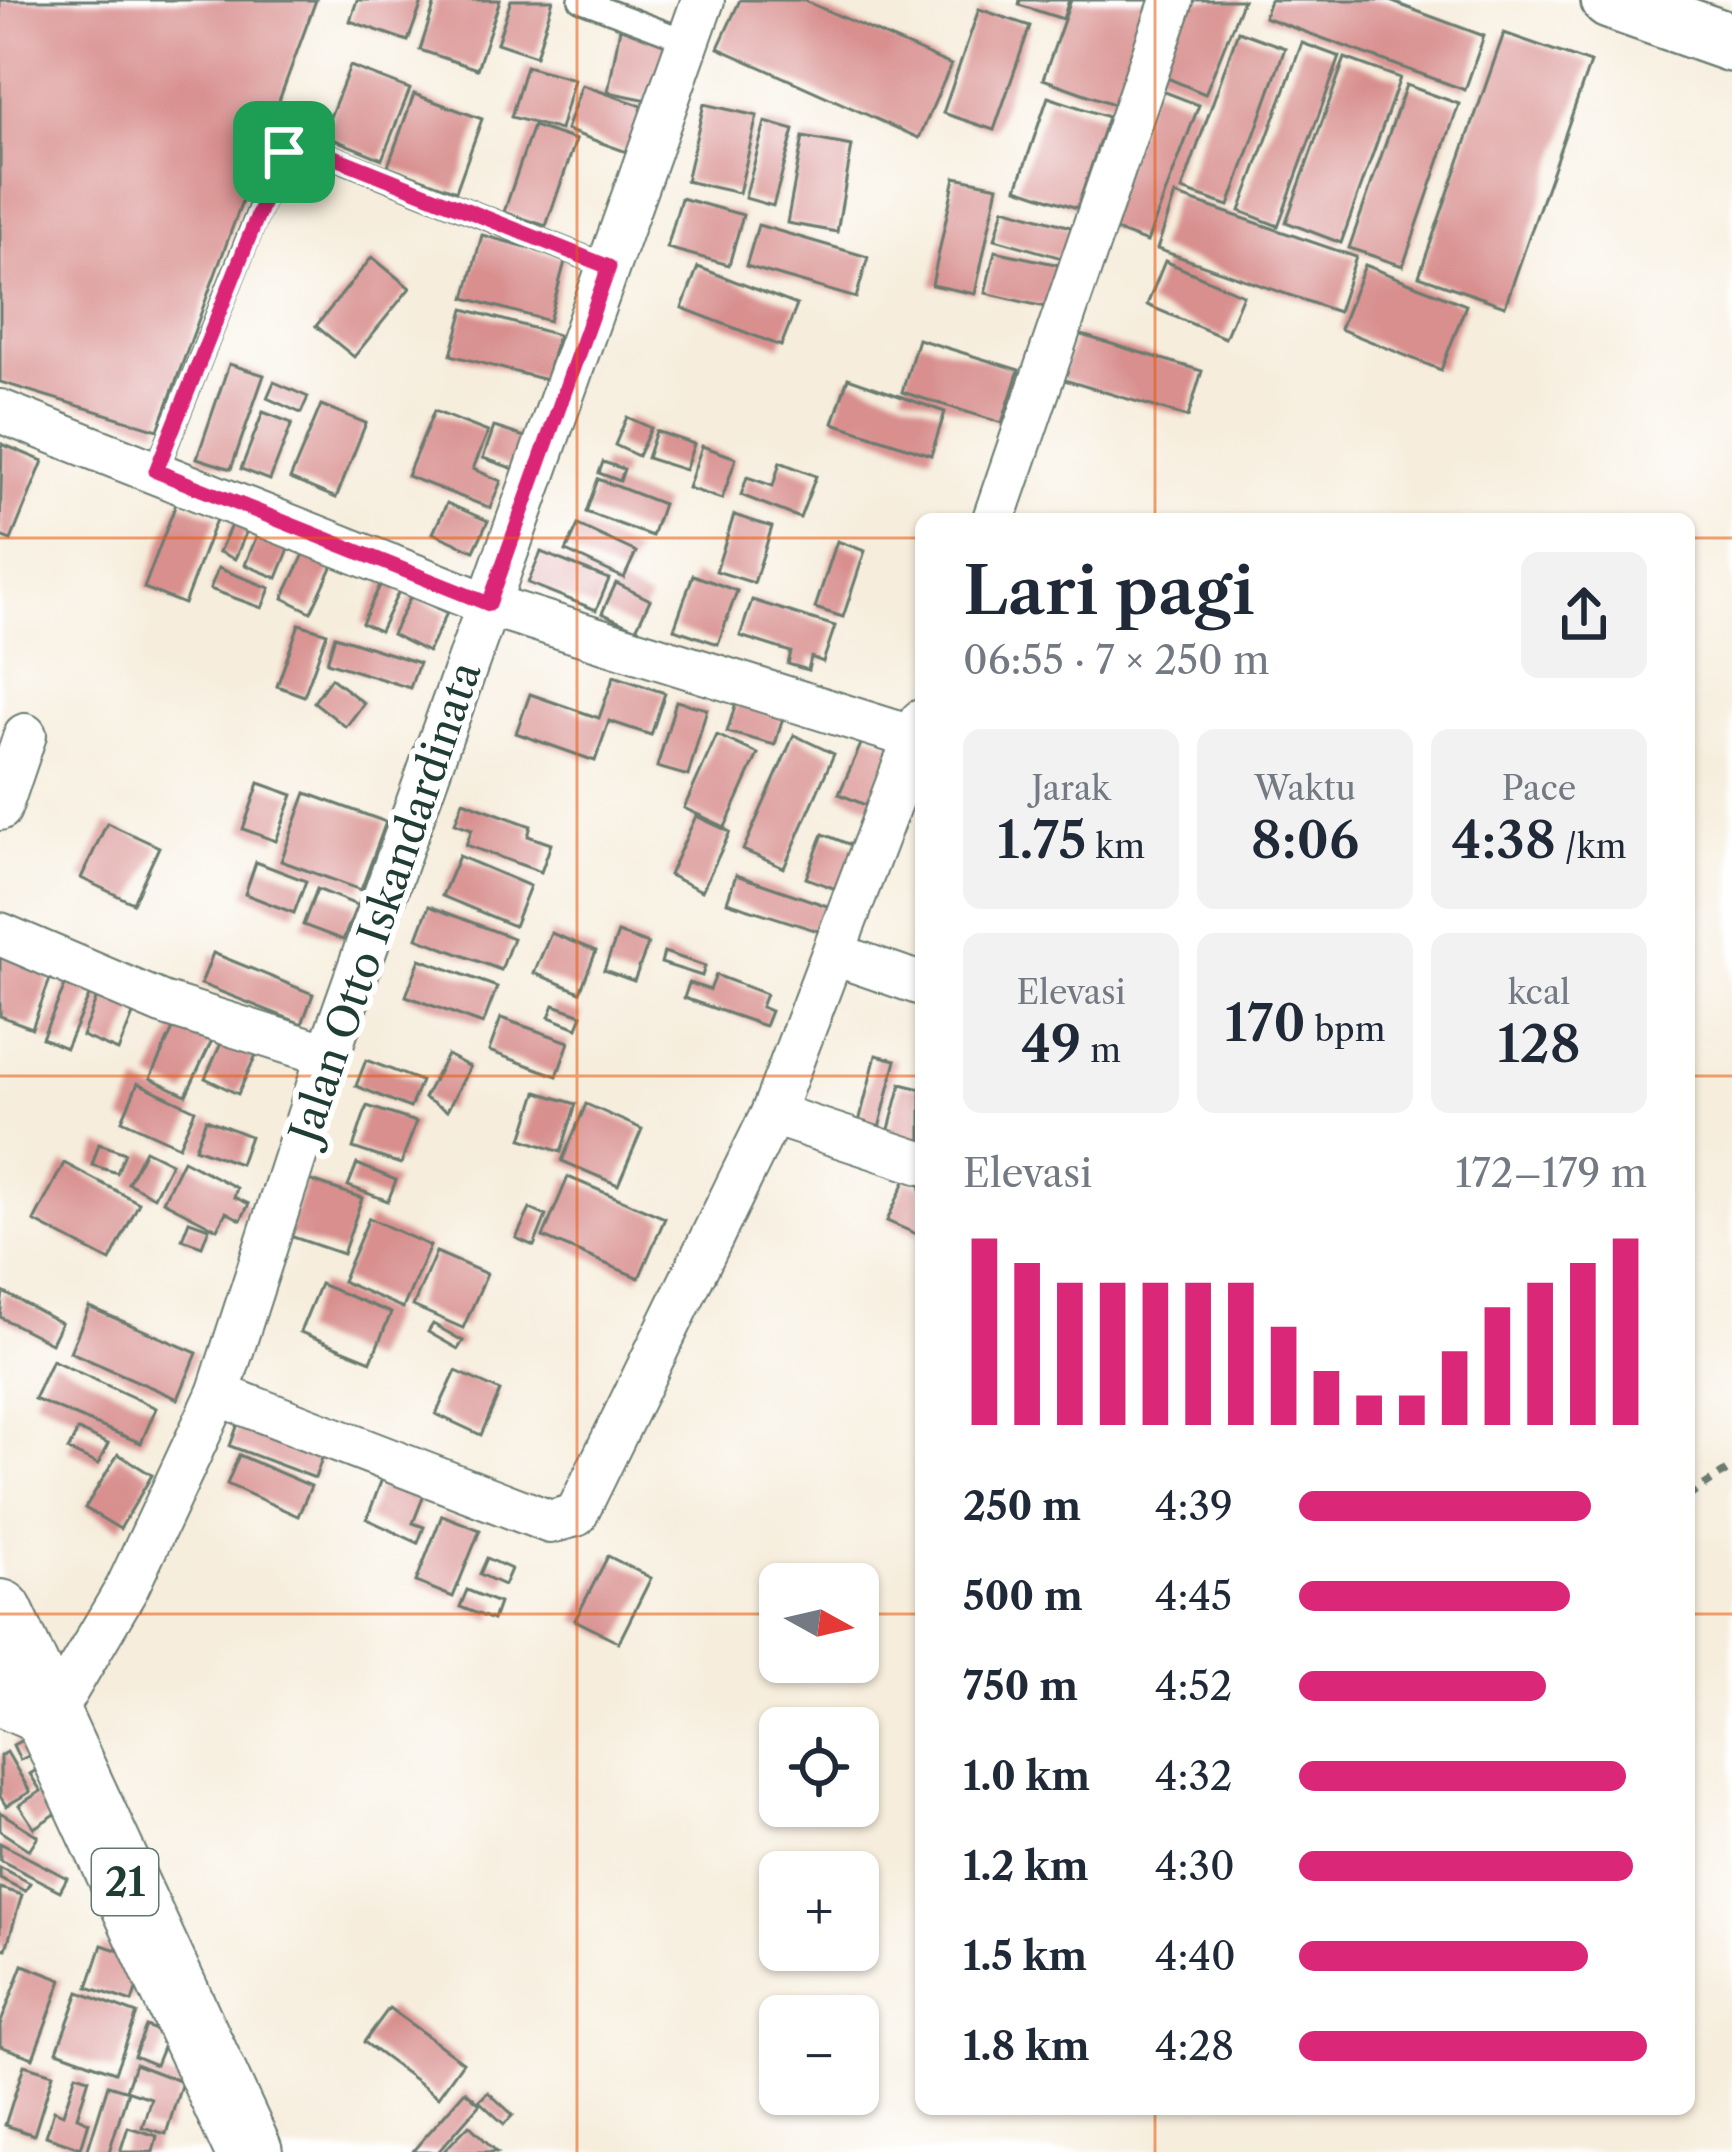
<!DOCTYPE html>
<html lang="id">
<head>
<meta charset="utf-8">
<style>
	:root { --surface:#fff; --page:#f2f2f3; --text:#1f2937; --muted:#747a83; --accent:#db2777 }
	body { margin:0; font-family:"Libre Caslon Text",serif; background:var(--page); color:var(--text); height:100vh; display:flex; flex-direction:column; font-size:45px; white-space:nowrap }
	* { box-sizing:border-box; margin:0 }
	p { font-size:39px; color:var(--muted) }
	.icon { flex:none; width:66px; height:66px; fill:none; stroke:currentColor; stroke-width:2; stroke-linecap:round; stroke-linejoin:round }
	.map { position:relative; flex:1; overflow:hidden }
	.panel { position:absolute; left:915px; top:513px; width:780px; height:1602px; display:flex; flex-direction:column; background:var(--surface); border-radius:18px; box-shadow:0 3px 9px #0004 }
	.panel>* { flex:none }
	.needle { width:78px; rotate:98deg }
	.controls { position:absolute; left:759px; top:1563px; display:grid; gap:24px }
	.controls a { display:grid; place-items:center; width:120px; height:120px; border-radius:18px; background:var(--surface); box-shadow:0 3px 9px #0004; font-size:60px }
	.pin { position:absolute; display:grid; place-items:center; width:102px; height:102px; color:#fff; margin:-51px; border-radius:24px; box-shadow:0 6px 18px #0006 }
	.round { display:grid; place-items:center; flex:none; width:126px; height:126px; border-radius:18px; background:var(--page) }
	.headline { display:flex; align-items:center; justify-content:space-between; height:204px; padding:0 48px }
	h1 { font-size:66px; font-weight:600; line-height:90px }
	.figures { display:grid; grid-template-columns:repeat(3,1fr); gap:18px; height:204px; padding:12px 48px }
	.figures div { display:grid; align-content:center; border-radius:18px; background:var(--page); text-align:center }
	.figures b { font-size:51px; font-weight:600 }
	.figures small { font-size:33px; font-weight:400 }
	.figures p { font-size:33px }
	.chart { height:336px; padding:24px 48px }
	.chart p { display:flex; justify-content:space-between }
	.chart svg { width:100%; height:216px; margin-top:12px; stroke:var(--accent); stroke-width:6 }
	ul { padding:0 48px; list-style:none; font-size:39px }
	li { display:grid; grid-template-columns:192px 144px 1fr; align-items:center; height:90px }
	li i { height:30px; border-radius:15px; background:var(--accent) }
	.map>svg:first-child { display:block }
</style>
</head>
<body>
<div class="map">
<svg width="1732" height="2152" viewBox="0 0 1732 2152">
	<rect width="100%" height="100%" fill="#fff"/>
	<filter id="ink" filterUnits="userSpaceOnUse"><feTurbulence type="fractalNoise" baseFrequency=".00833" numOctaves="2"/><feDisplacementMap in="SourceGraphic" scale="24" xChannelSelector="R" yChannelSelector="G"/><feConvolveMatrix kernelMatrix="1 2 1 2 8 2 1 2 1" color-interpolation-filters="sRGB"/></filter>
	<filter id="wash" filterUnits="userSpaceOnUse"><feTurbulence type="fractalNoise" baseFrequency=".004" numOctaves="4" result="noise"/><feDisplacementMap in="SourceGraphic" scale="48" xChannelSelector="R" yChannelSelector="G"/><feGaussianBlur stdDeviation="2.7" result="paint"/><feColorMatrix in="noise" values="0 0 0 0 0 0 0 0 0 0 0 0 0 0 0 0 0 1.4 0 .05"/><feComposite in="paint" operator="in"/></filter>
	<g filter="url(#wash)">
		<rect width="100%" height="100%" fill="#f6eddc"/>
		<g id="blocks">
			<!-- building -->
			<g fill="#d88f8e">
				<path d="M0 0H316L158 430 0 382Z"/>
				<path d="M357 0H423L408 41 350 21Z"/>
				<path d="M436 0H500L477 69 420 50Z"/>
				<path d="M511 0H553L536 56 497 43Z"/>
				<path d="M740 0H803L951 65 919 138 718 48Z"/>
				<path d="M1020 0H1069L1063 19 1019 5Z"/>
				<path d="M1071 0H1155L1119 106 1043 79Z"/>
				<path d="M1183 0H1243L1205 94 1153 72Z"/>
				<path d="M1270 0H1387L1484 36 1465 90 1264 17Z"/>
				<path d="M979 9 1030 26 994 130 943 113Z"/>
				<path d="M620 28 671 38 658 102 608 92Z"/>
				<path d="M1238 31 1285 48 1229 206 1182 190Z"/>
				<path d="M1504 33 1590 63 1505 306 1419 276Z"/>
				<path d="M1302 43 1340 57 1278 226 1240 211Z"/>
				<path d="M1345 58 1400 78 1341 243 1286 222Z"/>
				<path d="M350 66 410 89 382 159 323 135Z"/>
				<path d="M526 66 574 79 560 130 511 117Z"/>
				<path d="M582 85 651 109 635 155 566 130Z"/>
				<path d="M1406 85 1459 104 1403 266 1349 248Z"/>
				<path d="M1152 87 1199 105 1147 242 1101 225Z"/>
				<path d="M414 94 482 119 456 191 388 166Z"/>
				<path d="M1048 97 1108 117 1077 208 1017 188Z"/>
				<path d="M704 104 757 116 739 193 686 181Z"/>
				<path d="M765 122 794 130 773 206 745 198Z"/>
				<path d="M533 126 576 140 546 226 504 212Z"/>
				<path d="M803 137 852 146 837 232 787 223Z"/>
				<path d="M955 177 998 186 975 294 932 285Z"/>
				<path d="M1175 195 1356 257 1338 312 1157 249Z"/>
				<path d="M681 198 743 215 729 265 667 248Z"/>
				<path d="M1004 208 1074 228 1065 259 995 239Z"/>
				<path d="M758 225 868 257 856 298 746 266Z"/>
				<path d="M482 235 566 258 549 321 465 298Z"/>
				<path d="M995 251 1059 265 1049 308 985 293Z"/>
				<path d="M372 257 410 288 354 357 316 326Z"/>
				<path d="M1165 261 1243 295 1225 338 1147 305Z"/>
				<path d="M1365 265 1466 305 1441 370 1340 329Z"/>
				<path d="M698 267 797 305 781 346 682 308Z"/>
				<path d="M464 309 558 335 546 380 451 355Z"/>
				<path d="M1075 333 1202 371 1188 417 1061 379Z"/>
				<path d="M918 339 1019 370 1002 423 902 392Z"/>
				<path d="M229 364 264 375 231 469 197 458Z"/>
				<path d="M848 378 945 412 931 455 833 423Z"/>
				<path d="M274 382 308 397 301 413 267 398Z"/>
				<path d="M321 405 366 423 336 498 290 479Z"/>
				<path d="M434 411 488 432 473 469 501 481 490 508 407 476Z"/>
				<path d="M263 412 292 423 270 480 241 469Z"/>
				<path d="M627 417 651 428 638 456 615 445Z"/>
				<path d="M494 427 531 439 520 471 483 458Z"/>
				<path d="M656 431 694 444 685 470 647 458Z"/>
				<path d="M2 444 43 461 11 540 0 536Z"/>
				<path d="M702 446 736 458 722 499 688 488Z"/>
				<path d="M603 462 624 469 620 481 599 473Z"/>
				<path d="M780 462 816 476 800 518 741 495 747 477 773 486Z"/>
				<path d="M598 479 663 504 652 536 586 512Z"/>
				<path d="M177 501 217 517 184 604 144 588Z"/>
				<path d="M447 503 488 521 474 551 433 533Z"/>
				<path d="M734 515 772 527 754 583 716 571Z"/>
				<path d="M233 521 248 528 235 559 219 552Z"/>
				<path d="M578 525 636 552 624 578 566 551Z"/>
				<path d="M260 528 292 541 277 578 245 565Z"/>
				<path d="M837 541 865 551 843 617 815 608Z"/>
				<path d="M308 546 336 559 311 612 283 598Z"/>
				<path d="M541 552 609 579 596 610 528 583Z"/>
				<path d="M218 568 270 588 262 608 210 589Z"/>
				<path d="M693 575 737 591 718 644 674 629Z"/>
				<path d="M384 577 402 585 380 631 362 623Z"/>
				<path d="M616 583 650 600 636 629 602 613Z"/>
				<path d="M411 596 447 613 428 652 392 634Z"/>
				<path d="M752 600 835 626 823 662 811 657 808 670 788 664 791 652 740 636Z"/>
				<path d="M299 624 327 633 304 696 277 686Z"/>
				<path d="M335 636 419 663 410 688 327 662Z"/>
				<path d="M614 676 665 693 651 735 609 721 595 761 516 733 530 694 599 718Z"/>
				<path d="M331 678 364 703 346 727 314 702Z"/>
				<path d="M676 701 707 709 688 776 657 767Z"/>
				<path d="M736 703 783 717 775 745 727 732Z"/>
				<path d="M866 733 896 746 870 807 839 794Z"/>
				<path d="M717 735 758 754 725 827 684 808Z"/>
				<path d="M794 735 834 754 784 868 743 850Z"/>
				<path d="M259 783 293 795 276 841 243 829Z"/>
				<path d="M306 793 386 822 361 890 281 861Z"/>
				<path d="M463 801 531 826 528 836 551 844 541 872 466 845 472 829 455 823Z"/>
				<path d="M696 816 730 832 702 891 669 875Z"/>
				<path d="M107 823 159 847 133 903 81 878Z"/>
				<path d="M823 834 864 850 847 893 806 878Z"/>
				<path d="M459 856 530 886 514 926 442 896Z"/>
				<path d="M256 862 306 881 294 913 245 894Z"/>
				<path d="M736 875 836 909 827 934 727 902Z"/>
				<path d="M317 889 357 905 343 940 303 925Z"/>
				<path d="M429 906 513 938 501 970 417 938Z"/>
				<path d="M551 933 596 951 580 992 534 973Z"/>
				<path d="M618 933 648 944 634 981 604 970Z"/>
				<path d="M0 942 56 963 32 1028 0 1016Z"/>
				<path d="M664 952 705 966 702 976 661 963Z"/>
				<path d="M213 953 313 994 302 1024 201 984Z"/>
				<path d="M420 959 497 987 483 1024 406 996Z"/>
				<path d="M73 968 97 978 66 1048 42 1038Z"/>
				<path d="M716 975 766 994 761 1007 771 1011 765 1026 684 998 689 983 710 990Z"/>
				<path d="M102 984 139 1000 118 1051 82 1036Z"/>
				<path d="M554 1005 582 1015 577 1028 549 1017Z"/>
				<path d="M180 1014 217 1030 186 1095 150 1078Z"/>
				<path d="M501 1018 569 1042 557 1076 489 1051Z"/>
				<path d="M229 1026 262 1042 238 1094 205 1078Z"/>
				<path d="M447 1055 470 1067 447 1111 424 1098Z"/>
				<path d="M876 1055 896 1060 876 1140 856 1134Z"/>
				<path d="M366 1060 421 1081 410 1108 356 1086Z"/>
				<path d="M138 1083 195 1110 179 1146 122 1120Z"/>
				<path d="M901 1084 921 1089V1154L885 1144Z"/>
				<path d="M537 1092 576 1104 561 1152 522 1139Z"/>
				<path d="M586 1104 642 1129 618 1185 562 1161Z"/>
				<path d="M367 1106 416 1122 401 1164 353 1148Z"/>
				<path d="M206 1119 250 1136 240 1164 195 1148Z"/>
				<path d="M99 1144 125 1153 117 1173 92 1165Z"/>
				<path d="M145 1150 171 1163 154 1197 128 1183Z"/>
				<path d="M183 1160 237 1188 234 1197 249 1204 241 1220 226 1212 217 1229 163 1201Z"/>
				<path d="M64 1163 139 1203 110 1261 34 1221Z"/>
				<path d="M357 1164 396 1180 388 1201 348 1186Z"/>
				<path d="M568 1177 665 1218 639 1278 543 1237Z"/>
				<path d="M306 1179 362 1198 343 1254 287 1235Z"/>
				<path d="M906 1179 921 1186V1236L887 1221Z"/>
				<path d="M530 1209 546 1216 534 1246 516 1238Z"/>
				<path d="M369 1218 430 1246 403 1308 342 1281Z"/>
				<path d="M189 1221 209 1228 202 1246 182 1239Z"/>
				<path d="M436 1252 487 1274 463 1328 413 1306Z"/>
				<path d="M320 1284 391 1313 371 1361 300 1332Z"/>
				<path d="M3 1292 61 1323 51 1343 0 1317Z"/>
				<path d="M89 1307 197 1353 178 1399 70 1352Z"/>
				<path d="M433 1324 463 1341 458 1349 428 1332Z"/>
				<path d="M52 1360 156 1408 141 1443 34 1399Z"/>
				<path d="M456 1371 500 1391 481 1435 436 1414Z"/>
				<path d="M243 1410 328 1441 315 1478 230 1446Z"/>
				<path d="M78 1430 108 1444 98 1464 68 1450Z"/>
				<path d="M118 1454 152 1475 120 1529 85 1508Z"/>
				<path d="M239 1455 311 1486 298 1516 227 1484Z"/>
				<path d="M386 1468 428 1485 413 1523 424 1527 418 1543 367 1519Z"/>
				<path d="M442 1515 480 1530 453 1597 416 1582Z"/>
				<path d="M608 1556 651 1578 619 1642 575 1620Z"/>
				<path d="M487 1558 511 1569 504 1585 480 1574Z"/>
				<path d="M467 1590 499 1603 493 1620 460 1607Z"/>
				<path d="M38 1732 45 1748 20 1760 13 1745Z"/>
				<path d="M7 1752 30 1792 6 1806 0 1796V1756Z"/>
				<path d="M41 1767 66 1807 34 1828 19 1805 41 1791 30 1774Z"/>
				<path d="M0 1812 38 1836 29 1850 0 1831Z"/>
				<path d="M0 1843 67 1878 60 1891 0 1860Z"/>
				<path d="M0 1867 30 1883 25 1891 0 1878Z"/>
				<path d="M0 1888 22 1895 6 1949 0 1948Z"/>
				<path d="M102 1945 146 1960 132 2002 88 1987Z"/>
				<path d="M23 1965 62 1980 33 2058 0 2046V2025Z"/>
				<path d="M79 1992 137 2014 115 2072 57 2051Z"/>
				<path d="M389 2008 463 2062 438 2097 364 2042Z"/>
				<path d="M146 2026 168 2035 156 2065 134 2056Z"/>
				<path d="M135 2064 182 2082 166 2134 142 2127 151 2098 126 2090Z"/>
				<path d="M24 2065 53 2074 34 2135 5 2125Z"/>
				<path d="M76 2074 89 2078 77 2117 89 2122 81 2148 46 2136 54 2110 63 2114Z"/>
				<path d="M108 2085 128 2091 109 2152H87Z"/>
				<path d="M465 2091 480 2104 438 2152H412Z"/>
				<path d="M488 2092 513 2115 504 2124 479 2101Z"/>
				<path d="M469 2125 497 2152H443Z"/>
				<path d="M128 2127 157 2136 153 2152H120Z"/>
			</g>
		</g>
	</g>
	<g filter="url(#ink)">
		<use href="#blocks" fill-opacity="0" stroke="#6a7b6f" stroke-width="3"/>
		<g fill="none" stroke-linecap="round" stroke-linejoin="round">
			<defs>
				<g id="service">
					<path d="M580 0 688 41"/>
					<path d="M156 471 276 167 291 147 303 145 609 267"/>
				</g>
				<g id="minor">
					<path d="M0 411 489 605 915 738"/>
					<path d="M994 519 1172 0"/>
					<path d="M0 809 25 735"/>
					<path d="M0 934 162 1003 328 1055"/>
					<path d="M837 955 921 984"/>
					<path d="M772 1114 921 1163"/>
					<path d="M218 1394 550 1522 576 1515 772 1114 921 721"/>
					<path d="M0 1705 56 1730"/>
					<path d="M51 1717 127 1588 218 1394 328 1055 703 0"/>
				</g>
				<path id="secondary" d="M1610 0 1732 43"/>
				<path id="trunk" d="M0 1613 249 2152"/>
			</defs>
			<!-- service casing -->
			<use href="#service" stroke="#6a7b6f" stroke-width="26"/>
			<!-- minor casing -->
			<use href="#minor" stroke="#6a7b6f" stroke-width="46"/>
			<!-- secondary casing -->
			<use href="#secondary" stroke="#6a7b6f" stroke-width="62"/>
			<!-- trunk casing -->
			<use href="#trunk" stroke="#6a7b6f" stroke-width="70"/>
			<!-- path -->
			<path stroke="#6a7b6f" stroke-width="8" stroke-dasharray="9 9" stroke-linecap="butt" d="M1689 1496 1732 1467"/>
			<!-- service -->
			<use href="#service" stroke="#fff" stroke-width="21"/>
			<!-- minor -->
			<use href="#minor" stroke="#fff" stroke-width="42"/>
			<!-- secondary -->
			<use href="#secondary" stroke="#fff" stroke-width="57"/>
			<!-- trunk -->
			<use href="#trunk" stroke="#fff" stroke-width="66"/>
		</g>
	</g>
	<g fill="none" stroke-linecap="round" stroke-linejoin="round" filter="url(#ink)">
		<defs>
			<path id="route" d="M304 145 609 267 489 604 156 471 277 167 284 152Z"/>
		</defs>
		<!-- route casing -->
		<use href="#route" stroke="#fff" stroke-width="24"/>
		<!-- route -->
		<use href="#route" stroke="#db2777" stroke-width="15"/>
	</g>
	<!-- grid -->
	<path fill="none" stroke="#e8590c" stroke-width="3" stroke-opacity="0.55" d="M577 0V2152M1155 0V519M0 538H921M1689 538H1732M0 1076H921M1689 1076H1732M0 1614H780M858 1614H921M1689 1614H1732M1155 2109V2152"/>
	<g text-anchor="middle" dominant-baseline="central" stroke-width="12" stroke-linejoin="round" paint-order="stroke">
		<!-- shield labels -->
		<rect fill="#fff" stroke="#627771" stroke-width="3" x="92" y="1849" width="66" height="66" rx="9"/>
		<g font-size="39" font-weight="bold" fill="#1f3d34">
			<text x="125" y="1882">21</text>
		</g>
		<!-- street labels -->
		<g font-size="42" fill="#1f3d34" stroke="#fff">
			<text transform="translate(385 902) rotate(-71)">Jalan Otto Iskandardinata</text>
		</g>
	</g>
</svg>
<div class="controls">
<a><svg class="needle" viewBox="-14 -14 28 28"><path d="M0-13l5 13h-10z" fill="#e53935"/><path d="M0 13l5-13h-10z" fill="#747a83"/></svg></a>
<a><svg class="icon" aria-label="locate" viewBox="0 0 24 24"><circle cx="12" cy="12" r="6"/><path d="M12 2v4M12 18v4M2 12h4M18 12h4"/></svg></a>
<a>+</a>
<a>−</a>
</div>
<div class="pin" style="left:284px;top:152px;background:#1e9e55"><svg class="icon" aria-label="arrive" viewBox="0 0 24 24"><path d="M6 21V4h12l-3 4 3 4H6"/></svg></div>
<section class="panel">
<div class="headline"><div><h1>Lari pagi</h1><p>06:55 · 7 × 250 m</p></div><a class="round"><svg class="icon" aria-label="share" viewBox="0 0 24 24"><path d="M12 15V3M7 8l5-5 5 5M5 13v7h14v-7"/></svg></a></div>
<div class="figures">
<div><p>Jarak</p><b>1.75<small> km</small></b></div>
<div><p>Waktu</p><b>8:06</b></div>
<div><p>Pace</p><b>4:38<small> /km</small></b></div>
</div>
<div class="figures">
<div><p>Elevasi</p><b>49<small> m</small></b></div>
<div><b>170<small> bpm</small></b></div>
<div><p>kcal</p><b>128</b></div>
</div>
<div class="chart"><p><span>Elevasi</span>172–179 m</p>
<svg viewBox="0 0 160 44" preserveAspectRatio="none"><path d="M5 44V6M15 44V11M25 44V15M35 44V15M45 44V15M55 44V15M65 44V15M75 44V24M85 44V33M95 44V38M105 44V38M115 44V29M125 44V20M135 44V15M145 44V11M155 44V6"/></svg>
</div>
<ul>
<li><b>250 m</b>4:39<i style="width:84%"></i></li>
<li><b>500 m</b>4:45<i style="width:78%"></i></li>
<li><b>750 m</b>4:52<i style="width:71%"></i></li>
<li><b>1.0 km</b>4:32<i style="width:94%"></i></li>
<li><b>1.2 km</b>4:30<i style="width:96%"></i></li>
<li><b>1.5 km</b>4:40<i style="width:83%"></i></li>
<li><b>1.8 km</b>4:28<i style="width:100%"></i></li>
</ul>
</section>
</div>
</body>
</html>
